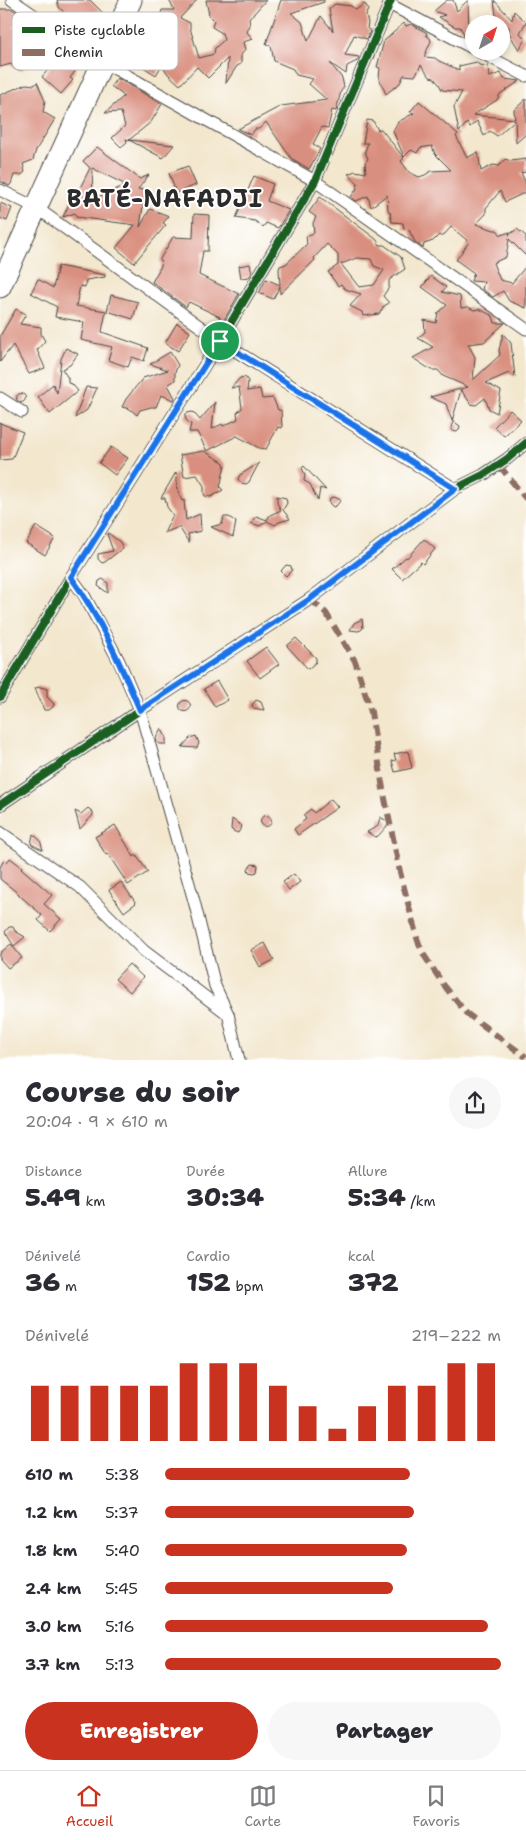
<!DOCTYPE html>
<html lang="fr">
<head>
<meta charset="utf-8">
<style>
	:root { --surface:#fff; --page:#f7f7f7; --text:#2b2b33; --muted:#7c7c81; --line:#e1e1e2; --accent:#c8321e }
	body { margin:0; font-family:"Shantell Sans",sans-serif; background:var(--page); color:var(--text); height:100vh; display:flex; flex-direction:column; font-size:19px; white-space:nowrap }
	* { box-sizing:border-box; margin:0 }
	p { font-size:16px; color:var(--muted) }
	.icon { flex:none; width:28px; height:28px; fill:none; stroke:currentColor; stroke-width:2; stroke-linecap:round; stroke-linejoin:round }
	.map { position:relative; height:1060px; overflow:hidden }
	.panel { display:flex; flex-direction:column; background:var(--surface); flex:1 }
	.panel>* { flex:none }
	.needle { width:32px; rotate:39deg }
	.controls { position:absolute; left:465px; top:15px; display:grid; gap:10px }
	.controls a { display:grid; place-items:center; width:45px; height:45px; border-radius:50%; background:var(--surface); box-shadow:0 2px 8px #0003; font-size:25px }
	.pin { position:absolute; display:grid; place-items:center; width:42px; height:42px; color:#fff; margin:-21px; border:2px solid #fff; border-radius:50%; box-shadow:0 1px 5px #0007 }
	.round { display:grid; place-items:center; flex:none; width:52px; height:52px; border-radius:26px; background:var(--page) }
	.summary { display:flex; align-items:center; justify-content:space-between; height:85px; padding:0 25px }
	h1 { font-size:28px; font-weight:800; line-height:38px }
	.figures { display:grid; grid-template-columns:repeat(3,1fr); gap:8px; height:85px; padding:5px 25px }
	.figures div { display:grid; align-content:center }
	.figures b { font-size:25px; font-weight:800 }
	.figures small { font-size:14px; font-weight:400 }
	.figures p { font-size:14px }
	.chart { height:140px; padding:10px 25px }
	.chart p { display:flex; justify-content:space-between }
	.chart svg { width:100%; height:90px; margin-top:5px; stroke:var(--accent); stroke-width:6 }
	.action { display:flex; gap:10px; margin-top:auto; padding:10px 25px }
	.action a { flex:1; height:58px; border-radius:30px; background:var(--accent); color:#fff; font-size:20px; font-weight:800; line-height:58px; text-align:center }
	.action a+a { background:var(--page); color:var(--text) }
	ul { padding:0 25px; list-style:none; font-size:16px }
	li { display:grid; grid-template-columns:80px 60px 1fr; align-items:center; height:38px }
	li i { height:12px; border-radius:6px; background:var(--accent) }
	.dock { display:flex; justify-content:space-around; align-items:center; height:70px; border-top:1px solid var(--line); background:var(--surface); font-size:14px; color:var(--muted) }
	.dock a { display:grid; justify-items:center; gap:2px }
	.dock .on { color:var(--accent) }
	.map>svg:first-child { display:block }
</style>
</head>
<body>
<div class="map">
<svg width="526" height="1060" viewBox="0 0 526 1060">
	<rect width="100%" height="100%" fill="#fff"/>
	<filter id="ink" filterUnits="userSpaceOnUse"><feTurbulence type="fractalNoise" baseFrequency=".02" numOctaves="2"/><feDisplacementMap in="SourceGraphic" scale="10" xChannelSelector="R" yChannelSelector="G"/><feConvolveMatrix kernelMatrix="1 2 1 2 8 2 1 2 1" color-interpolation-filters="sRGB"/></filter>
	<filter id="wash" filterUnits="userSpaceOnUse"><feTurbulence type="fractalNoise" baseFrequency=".0096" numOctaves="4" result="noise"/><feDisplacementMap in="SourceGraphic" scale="20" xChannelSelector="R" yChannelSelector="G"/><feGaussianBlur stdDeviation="1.12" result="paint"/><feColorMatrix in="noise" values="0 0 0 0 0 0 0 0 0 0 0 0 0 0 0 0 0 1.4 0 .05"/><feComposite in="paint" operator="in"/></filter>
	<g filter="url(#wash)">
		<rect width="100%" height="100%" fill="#f3e7ce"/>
		<g id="blocks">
			<!-- building -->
			<g fill="#d98f7f" fill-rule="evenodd">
				<path d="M57 0H90L103 13 87 29 78 19 74 23 59 7Z"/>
				<path d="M169 0H197L180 18 190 23V28L199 58 214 54 215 48 224 40 222 33 212 27 214 20 209 15 206 0H266L249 19 250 25 247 32 253 39 243 42 245 50 241 55V64L237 66 226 83 228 58 208 78 197 67 180 85 168 74 162 65 156 75 129 58 133 52 128 49 137 36 146 42 144 24 152 21 155 18H160L162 10H174Z"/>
				<path d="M281 0H324V2L291 13 302 22 308 41 321 16 333 31 329 9 335 4 351 6 356 10 364 4 366 5 368 9 366 15 368 23 367 28 370 31 367 39 354 35 345 55 359 57 357 61 347 66 346 74 330 63 342 78 344 87 341 91 336 111 332 110 328 128 322 127 313 144 320 149 309 169 291 158 266 122 259 129H255L251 135 238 129 281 106 327 100 309 84 313 79 296 75 293 69 274 61 271 46 266 44Z"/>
				<path d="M447 0H453L457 11 468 0 469 38 465 36 460 27H455L439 17 445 15 434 11Z"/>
				<path d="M494 0 512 20 514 11 526 22 520 33 525 39 519 50 509 33V27L501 24H478V22L496 16Z"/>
				<path d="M0 9H12L25 18 24 21 13 27 34 40H40L48 47 22 70 15 69 11 64 0 67Z"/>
				<path d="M404 23 406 26 411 24 427 33 426 35 430 38 431 41 424 57 435 58 439 61 459 70V66L477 62 479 65 488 66 489 77 501 73 504 79 520 81 500 94 497 100 473 115 515 119 514 110 526 99V134L516 143 515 120 497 136 490 131 484 136 477 121 470 127 467 123 459 132 454 107 462 92 442 90 439 84 434 78 430 77 421 65 415 76 404 75 400 83 386 94 379 78 380 68 377 67 384 41Z"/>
				<path d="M64 50 68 53 75 52 79 55 76 70 70 78 73 80 61 94 42 77Z"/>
				<path d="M117 78 162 104 151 122 129 140 174 145 163 158 129 140 126 139 127 142 121 147 112 138 125 126 121 112 105 113 124 96 111 86Z"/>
				<path d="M37 82 45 101 43 112 55 119 36 150 33 160 23 164 25 172 21 175H14L11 184 9 186 0 181V95L26 84 35 85Z"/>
				<path d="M419 101 458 134 456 136 467 158 478 152 481 171 493 165 499 166 505 159 511 161 526 159V172L521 173 526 183V192L505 202 500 191 486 208V214L476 224 494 230H497L501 235 510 232 509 235 517 229 526 236V256L509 239 506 257 493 263 500 280 512 283 526 266V308L509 301 503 291 493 297 482 289 484 282 471 281 474 273 456 260 469 242 451 227 442 237 439 235 433 241 424 244 423 248 415 242 409 230 404 229 403 223 392 222 390 212 388 210 387 195 371 207 368 196 356 201 351 197 356 190 358 183 348 174 355 171 366 173 365 162 368 159 365 151 368 143H363L367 120 373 121 378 130 381 129 404 158 401 161 409 172 419 177 425 175 431 171 451 170 435 154 432 146 420 148 417 153 411 150 404 157 393 131 398 122 414 113 410 112Z"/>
				<path d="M97 147 140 179 149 175 138 189 145 191 140 227 150 209 169 216 163 223 166 225 134 263 116 248 135 225 76 217 75 213 63 217 75 191 78 192 90 168 83 161ZM92 168 126 185 93 199Z"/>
				<path d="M188 166 196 185 176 193 169 173Z"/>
				<path d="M254 176 273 184 267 201 289 210 278 228 266 223 263 227 255 221 236 218Z"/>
				<path d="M320 197 376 239 380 245H384L401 257 405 269 389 280V287L383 296 389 303 384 306 379 314 363 316 362 312 350 306 361 294 345 289 341 284 338 286 328 272 338 265V255L327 244 314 258 315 260 280 294V286L273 299 259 293 266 279 280 285 279 269 280 266 286 264 307 244 306 236 314 233 313 223 316 217 309 212ZM357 258 371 259 374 266 384 270 374 285 359 287 341 264Z"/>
				<path d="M0 203 12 208 7 221 0 218Z"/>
				<path d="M194 214 209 215 208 251H203L199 275 239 294 218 330 214 327 220 317 189 302 186 307 152 282 161 266 160 259 173 237 193 238Z"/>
				<path d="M250 264 252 273 249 277 241 278 239 266Z"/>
				<path d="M58 266 105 275V277L86 280 85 287 80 286 76 306 106 311 102 332 148 348 144 361 132 357 128 367 108 360 112 347 81 340 84 322 55 317 57 307 31 293 38 279 53 288Z"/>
				<path d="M431 276 446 287 442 292 460 296 461 308 468 307 474 310 479 309 493 316 495 323H505L484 342 468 344 475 357 473 380 500 355 499 350 503 334 511 343 515 377 509 373 486 383 501 391 497 413 489 409 485 398 476 405 471 404 461 390 452 421 446 404 430 397 468 387 443 376 438 370H431L413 358 433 347 418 338 425 332 424 320 436 323 438 313 447 305 422 287Z"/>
				<path d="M111 295 138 302 133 319 107 311Z"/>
				<path d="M16 309 26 314 20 324 41 327V334L45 341 37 350 45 368 29 374 13 345 0 362V336Z"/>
				<path d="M177 323 190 332 178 351 165 343Z"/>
				<path d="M66 348 78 354 70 365 62 369 68 378V383L72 384 78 391 50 414 38 397 53 384 57 393 61 359Z"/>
				<path d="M170 352 178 365 175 372V380L168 385 175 398 174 400 161 395 156 407H151L140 410 137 415 130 409 122 407 126 399 143 378 168 370 150 364Z"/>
				<path d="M245 377 248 381 247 391 260 389 262 399 273 398 278 410H281L282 428 278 427 266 449 259 448 237 436 207 451 197 432H189L191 424 186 420 185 415 187 413 193 412 200 420 215 402 212 429 222 424 223 426 238 419 237 413 242 408 239 387 231 388 240 378Z"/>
				<path d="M86 387 97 388 87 410 75 418Z"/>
				<circle cx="21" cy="398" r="4.5"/>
				<path d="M510 410 521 420 504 436 494 427Z"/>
				<path d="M453 421 460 426 459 430 457 432 452 431 451 429Z"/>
				<path d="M0 423 23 432 12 459 0 460Z"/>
				<path d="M111 447 128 458 115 475 99 463Z"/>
				<path d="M204 451 223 462 225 465 220 487 223 490 211 497 205 496 204 494V486L197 475 184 477 180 455Z"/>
				<path d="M259 463 249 482 246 484 241 483 238 479 240 475Z"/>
				<path d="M304 466 326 490 320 488 318 501 310 484 304 481 305 475 302 468Z"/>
				<path d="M176 472 178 491 182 501 184 500 186 520 200 514 201 531 188 534 189 543 179 527 164 533 173 515 167 507 165 498H161Z"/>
				<path d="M277 496 286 498 287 503 283 510 290 519 279 522 275 525 267 521 260 526 251 523 256 516 267 520 270 515 281 510 277 503Z"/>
				<path d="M334 497 341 500 336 506 333 507 329 503 330 498Z"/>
				<path d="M224 517H229L236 522 233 537 211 527 222 524Z"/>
				<path d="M36 526 55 538 45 555 26 543Z"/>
				<path d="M108 533 120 542 123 548 105 562 102 563 98 559V554L113 551 107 534Z"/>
				<path d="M424 539 435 549 423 564 421 562 402 579 392 569 406 557 407 558Z"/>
				<path d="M286 565 291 566 292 570 286 576 281 571Z"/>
				<path d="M103 579 108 583V593L98 586 99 581Z"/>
				<path d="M362 619 363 628 361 630 358 631 350 630 354 623Z"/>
				<path d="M296 638 316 658V662L308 669 287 646Z"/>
				<path d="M266 647 279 664 260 678 247 661Z"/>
				<path d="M217 681 228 700 215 707 204 689Z"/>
				<path d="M41 687 47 689V697L54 704 53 707 49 710H44L35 688Z"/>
				<path d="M256 700 261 702 264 710 253 708 252 705Z"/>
				<circle cx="185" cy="706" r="5.5"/>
				<path d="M161 728 166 737V744H160L157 742 156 738Z"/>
				<path d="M196 736 199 743 197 748 182 747 190 738Z"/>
				<path d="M408 751 412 768 395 772 392 761 396 760 394 754Z"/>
				<path d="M331 799 338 807 298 835 294 829 306 819 303 815 311 809 314 813Z"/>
				<path d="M88 808 93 812V815L80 829 75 811 81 814Z"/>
				<circle cx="266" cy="821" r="5.5"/>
				<path d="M380 817 387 821 388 825 378 836 375 837 367 832 378 826Z"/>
				<path d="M232 819 242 826 238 833 233 831 231 829Z"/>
				<path d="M115 825 134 857 136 855 148 872 128 885 108 854 106 855 95 837Z"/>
				<path d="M33 834 40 840 43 850 31 844Z"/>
				<path d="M10 858 22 867 21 868 52 895 44 904 61 919 50 931 38 920 42 915 19 895V894L0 879V867L4 860 7 862Z"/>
				<path d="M252 864 258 865 257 872 254 873 249 872 248 869Z"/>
				<path d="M294 874 300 882 289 890 283 882Z"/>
				<path d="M121 882 136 903 124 912 109 890Z"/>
				<path d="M9 927H13L15 931 25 937 14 946 5 932Z"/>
				<path d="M265 943 274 960 260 967 251 950Z"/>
				<path d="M11 944 22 958 8 968 0 959V953Z"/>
				<path d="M129 964 143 977 130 992 115 979Z"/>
			</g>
		</g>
	</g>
	<g filter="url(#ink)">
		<use href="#blocks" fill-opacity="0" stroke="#494743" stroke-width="1"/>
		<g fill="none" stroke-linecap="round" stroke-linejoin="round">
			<defs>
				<g id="street">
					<path d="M12 0 103 62 315 181 526 329"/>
					<path d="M389 4 474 49"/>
					<path d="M478 51 526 76"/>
					<path d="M0 190 37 208 220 341 455 489"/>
					<path d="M0 398 22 412"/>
					<path d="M71 577 84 595 119 661 140 710 194 901 215 986 228 1014"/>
					<path d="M0 697 71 577 220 341 315 181 391 0"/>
					<path d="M0 805 140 710 310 599 455 489 483 475 507 459 526 443"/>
					<path d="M0 832 80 887 144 951 228 1014 239 1060"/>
				</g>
				<path id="highway" d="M0 287 131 0"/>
			</defs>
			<!-- street casing -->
			<use href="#street" stroke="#494743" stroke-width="13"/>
			<!-- highway casing -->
			<use href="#highway" stroke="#494743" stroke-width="23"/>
			<!-- street -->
			<use href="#street" stroke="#fff" stroke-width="11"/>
			<!-- highway -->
			<use href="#highway" stroke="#fff" stroke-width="21"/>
			<!-- quiet -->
			<g stroke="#8d6e63" stroke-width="6" stroke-dasharray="12 6" stroke-linecap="butt">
				<path d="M499 465 526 499"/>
				<path d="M310 599 326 613 355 661 371 712 383 789 400 872 417 938 422 952 443 984 466 1013 526 1057"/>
			</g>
			<defs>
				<g id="cycleway">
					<path d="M0 697 71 577 220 341 315 181 391 0"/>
					<path d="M0 805 140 710 310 599 455 489 483 475 507 459 526 443"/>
				</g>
			</defs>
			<!-- cycleway casing -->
			<use href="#cycleway" stroke="#fff" stroke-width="11"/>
			<!-- cycleway -->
			<use href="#cycleway" stroke="#1b5e20" stroke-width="8"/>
		</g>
	</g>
	<g fill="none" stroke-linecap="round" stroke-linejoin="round" filter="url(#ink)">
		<defs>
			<path id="route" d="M220 341 455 489 310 599 140 710C120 664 100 617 71 577Z"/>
		</defs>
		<!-- route casing -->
		<use href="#route" stroke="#fff" stroke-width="10"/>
		<!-- route -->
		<use href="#route" stroke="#1a73e8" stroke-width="6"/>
	</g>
	<g text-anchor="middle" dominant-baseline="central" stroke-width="4" stroke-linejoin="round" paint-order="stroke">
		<!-- district labels -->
		<g font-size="24" font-weight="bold" letter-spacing="1" fill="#2b2b2b" stroke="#fff">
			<text x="165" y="199">BATÉ-NAFADJI</text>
		</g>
	</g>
	<!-- legend -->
	<rect x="12" y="12" width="166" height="58" rx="8" fill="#fff" stroke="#bfbfbf" stroke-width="1"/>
	<rect x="22" y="27" width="23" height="6" fill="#1b5e20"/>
	<rect x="22" y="49" width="23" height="7" fill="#8d6e63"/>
	<g font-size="14" fill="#2b2b2b">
		<text x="54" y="35">Piste cyclable</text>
		<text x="54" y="57">Chemin</text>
	</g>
</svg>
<div class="controls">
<a><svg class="needle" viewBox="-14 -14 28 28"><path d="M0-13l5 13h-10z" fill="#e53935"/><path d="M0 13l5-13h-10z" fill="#7c7c81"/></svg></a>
</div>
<div class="pin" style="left:220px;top:341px;background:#1e9e55"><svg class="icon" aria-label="arrive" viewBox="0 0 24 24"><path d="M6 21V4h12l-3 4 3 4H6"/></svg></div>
</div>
<section class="panel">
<div class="summary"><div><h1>Course du soir</h1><p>20:04 · 9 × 610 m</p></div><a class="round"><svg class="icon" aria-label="share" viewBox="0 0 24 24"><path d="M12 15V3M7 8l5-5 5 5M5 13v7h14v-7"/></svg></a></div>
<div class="figures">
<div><p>Distance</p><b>5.49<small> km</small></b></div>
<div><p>Durée</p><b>30:34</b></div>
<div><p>Allure</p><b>5:34<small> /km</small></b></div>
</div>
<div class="figures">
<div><p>Dénivelé</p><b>36<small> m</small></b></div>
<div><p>Cardio</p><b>152<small> bpm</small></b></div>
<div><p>kcal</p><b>372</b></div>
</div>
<div class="chart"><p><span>Dénivelé</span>219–222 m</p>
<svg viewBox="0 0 160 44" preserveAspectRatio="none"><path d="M5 44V17M15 44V17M25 44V17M35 44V17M45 44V17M55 44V6M65 44V6M75 44V6M85 44V17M95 44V27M105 44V38M115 44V27M125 44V17M135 44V17M145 44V6M155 44V6"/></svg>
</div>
<ul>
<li><b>610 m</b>5:38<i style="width:73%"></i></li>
<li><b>1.2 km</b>5:37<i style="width:74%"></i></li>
<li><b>1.8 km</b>5:40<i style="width:72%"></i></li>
<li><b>2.4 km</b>5:45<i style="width:68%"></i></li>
<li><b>3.0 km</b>5:16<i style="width:96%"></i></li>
<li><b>3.7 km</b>5:13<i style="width:100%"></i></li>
</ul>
<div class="action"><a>Enregistrer</a><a>Partager</a></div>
</section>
<nav class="dock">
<a class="on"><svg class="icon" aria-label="home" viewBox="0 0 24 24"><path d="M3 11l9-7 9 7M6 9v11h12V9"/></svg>Accueil</a>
<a><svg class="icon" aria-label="map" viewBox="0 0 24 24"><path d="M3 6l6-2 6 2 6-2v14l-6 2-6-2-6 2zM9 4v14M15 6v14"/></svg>Carte</a>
<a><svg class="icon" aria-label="saved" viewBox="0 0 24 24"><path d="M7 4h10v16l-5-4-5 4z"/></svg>Favoris</a>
</nav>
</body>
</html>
